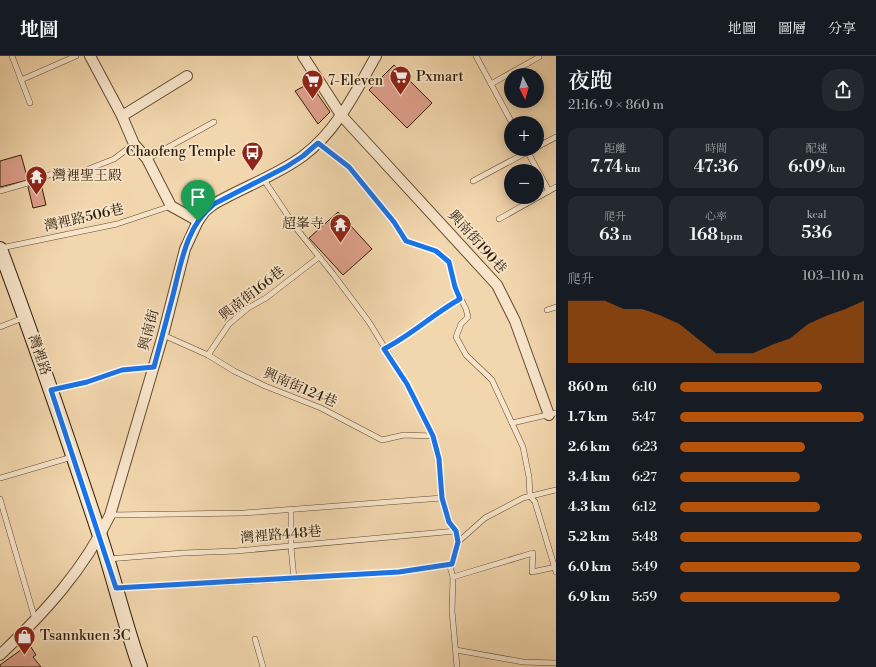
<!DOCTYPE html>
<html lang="zh-TW">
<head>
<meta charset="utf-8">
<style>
	:root { --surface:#171b24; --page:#242831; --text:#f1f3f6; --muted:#9ea1a6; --line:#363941; --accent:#b45309 }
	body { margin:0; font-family:"Libre Bodoni","Noto Serif TC",serif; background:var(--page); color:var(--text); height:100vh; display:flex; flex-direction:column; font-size:15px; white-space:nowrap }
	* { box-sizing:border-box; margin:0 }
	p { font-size:13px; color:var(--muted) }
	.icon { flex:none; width:22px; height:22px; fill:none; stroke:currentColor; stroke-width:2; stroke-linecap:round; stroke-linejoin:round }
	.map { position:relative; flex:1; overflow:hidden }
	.panel { display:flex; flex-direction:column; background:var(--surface); width:320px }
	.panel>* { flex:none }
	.needle { width:26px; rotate:174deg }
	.controls { position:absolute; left:504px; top:12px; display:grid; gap:8px }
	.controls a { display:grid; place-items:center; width:40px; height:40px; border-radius:50%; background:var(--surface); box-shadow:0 2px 10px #0003; font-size:20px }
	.pin { position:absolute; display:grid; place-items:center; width:34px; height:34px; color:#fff; margin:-41px -17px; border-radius:50% 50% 50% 0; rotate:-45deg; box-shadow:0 0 4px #0007 }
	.pin .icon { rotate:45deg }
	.round { display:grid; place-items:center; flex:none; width:42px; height:42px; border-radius:16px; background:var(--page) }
	.overview { display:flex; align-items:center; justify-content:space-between; height:68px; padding:0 12px }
	h1 { font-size:22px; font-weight:600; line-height:30px }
	.figures { display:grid; grid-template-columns:repeat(3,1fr); gap:6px; height:68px; padding:4px 12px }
	.figures div { display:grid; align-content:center; border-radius:10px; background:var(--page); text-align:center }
	.figures b { font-size:17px; font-weight:600 }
	.figures small { font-size:11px; font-weight:400 }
	.figures p { font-size:11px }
	.chart { height:112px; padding:8px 12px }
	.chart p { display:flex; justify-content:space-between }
	.chart svg { width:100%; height:72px; margin-top:4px; fill:var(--accent); opacity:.7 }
	ul { padding:0 12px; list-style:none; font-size:13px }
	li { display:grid; grid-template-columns:64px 48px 1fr; align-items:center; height:30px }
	li i { height:10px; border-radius:5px; background:var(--accent) }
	header { display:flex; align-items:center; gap:24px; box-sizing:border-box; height:56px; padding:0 20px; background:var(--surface); border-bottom:1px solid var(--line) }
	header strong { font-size:19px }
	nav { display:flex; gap:22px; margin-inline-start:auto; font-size:14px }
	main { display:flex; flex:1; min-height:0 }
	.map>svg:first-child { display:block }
</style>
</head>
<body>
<header>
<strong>地圖</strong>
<nav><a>地圖</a><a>圖層</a><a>分享</a></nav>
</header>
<main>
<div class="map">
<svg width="556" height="611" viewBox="0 0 556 611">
	<rect width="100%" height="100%" fill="#f2d6ad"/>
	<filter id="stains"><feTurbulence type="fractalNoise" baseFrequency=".005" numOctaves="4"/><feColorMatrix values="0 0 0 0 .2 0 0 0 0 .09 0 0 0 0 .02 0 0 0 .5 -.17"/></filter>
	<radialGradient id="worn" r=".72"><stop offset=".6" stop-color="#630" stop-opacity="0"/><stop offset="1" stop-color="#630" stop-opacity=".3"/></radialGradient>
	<!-- building -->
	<g fill="#dfa08d" stroke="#2f1e05">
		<path d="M394 9 432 47 407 72 369 34Z"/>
		<path d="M310 27 330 56 318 68 295 35Z"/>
		<path d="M21 99 28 124 0 131V105Z"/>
		<path d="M41 128 46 149 33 152 28 131Z"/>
		<path d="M338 156 372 193 343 219 309 182Z"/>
		<path d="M29 588 36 599 33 601 41 611H0V609Z"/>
	</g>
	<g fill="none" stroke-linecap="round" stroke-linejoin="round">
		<defs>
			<g id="lane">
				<path d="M12 0 30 47"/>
				<path d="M476 0 512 67"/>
				<path d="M21 24 76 0"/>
				<path d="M491 28 539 1"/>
				<path d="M318 87 349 111 394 166 406 185 436 195 449 206 455 231 466 253 468 261 461 268 456 281 466 299 492 324 523 391 529 421 530 440 535 446 556 516"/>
				<path d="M537 91 556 81"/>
				<path d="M526 93 549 135"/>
				<path d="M147 103 214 66"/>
				<path d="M264 124 296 172 333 218 369 266 407 328 428 369 433 380 439 403 442 442 449 466 456 475 458 486 452 508 450 511 453 521 452 555 457 611"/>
				<path d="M473 125 533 93"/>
				<path d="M0 135 31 126 54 117 81 116 114 103 134 88"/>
				<path d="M499 163 556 131"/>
				<path d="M1 192 117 168 171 150"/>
				<path d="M547 254 556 251"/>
				<path d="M0 271 23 262"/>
				<path d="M163 279 208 299 234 315 265 330 321 352 382 384 404 379 433 380"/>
				<path d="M384 293C412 279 433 258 460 243"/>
				<path d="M208 299 229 268 248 252 266 242 319 201"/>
				<path d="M52 334 87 326 122 314 154 311"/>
				<path d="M512 367 556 357"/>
				<path d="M0 422 72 401"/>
				<path d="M0 443 35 563"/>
				<path d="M110 459 244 457 442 442"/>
				<path d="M458 486 485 462 523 442 556 434"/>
				<path d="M108 503 183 497 236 495 456 475"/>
				<path d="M453 521 533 497 532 516 556 511"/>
				<path d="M294 523 353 518 399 516 452 508"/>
				<path d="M117 532 294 523 291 491V454"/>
				<path d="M255 583 263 611"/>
				<path d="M456 594 523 606 556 607"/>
			</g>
			<g id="street">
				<path d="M90 0 122 60 134 88 147 103 171 150 198 165"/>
				<path d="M303 0 341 59 497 229 515 265 549 359"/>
				<path d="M122 60 187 20"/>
				<path d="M0 599C44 557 84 514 110 459L163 279 185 193 198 165 205 155 214 148C243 131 276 120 303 100 337 75 356 35 376 0"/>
			</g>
			<path id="secondary" d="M0 193C36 289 69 386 101 483 115 526 125 569 140 611"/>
		</defs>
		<!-- lane casing -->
		<use href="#lane" stroke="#604c2f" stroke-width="6"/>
		<!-- street casing -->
		<use href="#street" stroke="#604c2f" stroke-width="12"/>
		<!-- secondary casing -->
		<use href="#secondary" stroke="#2f1e05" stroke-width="16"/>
		<!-- lane -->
		<use href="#lane" stroke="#f7e4ca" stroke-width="5"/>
		<!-- street -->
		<use href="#street" stroke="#f7e4ca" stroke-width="10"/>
		<!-- secondary -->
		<use href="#secondary" stroke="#f7e4ca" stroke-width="14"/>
	</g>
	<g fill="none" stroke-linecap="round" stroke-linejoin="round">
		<defs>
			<path id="route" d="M318 87 349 111 394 166 406 185 436 195 449 206 455 231 460 243C433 258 412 279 384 293L407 328 433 380 439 403 442 442 449 466 456 475 458 486 452 508 399 516 116 532 51 334 87 326 122 314 154 311C160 289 166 266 172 243 181 209 185 171 214 148L286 111 303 100Z"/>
		</defs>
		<!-- route casing -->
		<use href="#route" stroke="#fff" stroke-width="8"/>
		<!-- route -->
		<use href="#route" stroke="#1a73e8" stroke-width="5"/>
	</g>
	<!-- icons -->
	<defs>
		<symbol id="supermarket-pin" viewBox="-11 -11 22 30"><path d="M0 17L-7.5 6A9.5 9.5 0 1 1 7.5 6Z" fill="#8f2418" stroke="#f7e4ca"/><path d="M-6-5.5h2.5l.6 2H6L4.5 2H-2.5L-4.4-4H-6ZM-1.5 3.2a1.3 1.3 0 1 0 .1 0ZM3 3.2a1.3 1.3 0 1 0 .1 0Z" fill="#fff"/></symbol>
		<symbol id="bus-pin" viewBox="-11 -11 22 30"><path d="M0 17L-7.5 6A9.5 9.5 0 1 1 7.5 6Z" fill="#8f2418" stroke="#f7e4ca"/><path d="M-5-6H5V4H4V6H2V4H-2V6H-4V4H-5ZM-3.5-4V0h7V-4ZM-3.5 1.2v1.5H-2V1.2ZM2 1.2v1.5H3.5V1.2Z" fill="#fff"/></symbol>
		<symbol id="temple-pin" viewBox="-11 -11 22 30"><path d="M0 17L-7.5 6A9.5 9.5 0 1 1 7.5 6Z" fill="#8f2418" stroke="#f7e4ca"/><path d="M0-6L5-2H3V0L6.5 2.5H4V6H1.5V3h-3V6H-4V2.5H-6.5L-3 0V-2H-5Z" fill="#fff"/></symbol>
		<symbol id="shop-pin" viewBox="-11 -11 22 30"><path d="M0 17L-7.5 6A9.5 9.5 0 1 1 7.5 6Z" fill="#8f2418" stroke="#f7e4ca"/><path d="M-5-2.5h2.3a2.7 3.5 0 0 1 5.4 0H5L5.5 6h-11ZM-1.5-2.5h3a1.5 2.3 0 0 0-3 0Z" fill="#fff"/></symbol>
	</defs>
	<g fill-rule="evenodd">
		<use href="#supermarket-pin" x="388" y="8" width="25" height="34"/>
		<use href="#supermarket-pin" x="300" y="12" width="25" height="34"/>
		<use href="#bus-pin" x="240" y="84" width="25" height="34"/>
		<use href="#temple-pin" x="24" y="108" width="25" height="34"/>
		<use href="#temple-pin" x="328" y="156" width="25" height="34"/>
		<use href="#shop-pin" x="12" y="568" width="25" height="34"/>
	</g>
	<g text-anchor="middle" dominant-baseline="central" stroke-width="3.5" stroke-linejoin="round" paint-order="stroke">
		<!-- poi labels -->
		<g font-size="14" fill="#2f1e05" stroke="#f7e4ca" text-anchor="start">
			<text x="416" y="21">Pxmart</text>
			<text x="328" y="25">7-Eleven</text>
			<text x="236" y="96" text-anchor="end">Chaofeng Temple</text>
			<text x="52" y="120">灣裡聖王殿</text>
			<text x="324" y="168" text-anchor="end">超峯寺</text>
			<text x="40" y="580">Tsannkuen 3C</text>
		</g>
		<!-- street labels -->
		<g font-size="14" fill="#2f1e05" stroke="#f7e4ca">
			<text transform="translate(84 162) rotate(-13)">灣裡路506巷</text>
			<text transform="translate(477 186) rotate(48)">興南街190巷</text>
			<text transform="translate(252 238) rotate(-38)">興南街166巷</text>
			<text transform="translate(149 274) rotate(-75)">興南街</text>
			<text transform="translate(39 299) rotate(71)">灣裡路</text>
			<text transform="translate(300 332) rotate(23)">興南街124巷</text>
			<text transform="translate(281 479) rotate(-5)">灣裡路448巷</text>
		</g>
	</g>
	<rect width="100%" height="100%" filter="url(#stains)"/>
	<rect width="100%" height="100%" fill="url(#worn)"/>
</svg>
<div class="controls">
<a><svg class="needle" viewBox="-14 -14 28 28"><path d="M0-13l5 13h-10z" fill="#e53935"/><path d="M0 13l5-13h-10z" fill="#9ea1a6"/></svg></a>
<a>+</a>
<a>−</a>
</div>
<div class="pin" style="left:198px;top:165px;background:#1e9e55"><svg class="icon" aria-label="arrive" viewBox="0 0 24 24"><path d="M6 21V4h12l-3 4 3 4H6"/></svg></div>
</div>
<section class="panel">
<div class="overview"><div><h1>夜跑</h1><p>21:16 · 9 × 860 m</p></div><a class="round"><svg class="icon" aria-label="share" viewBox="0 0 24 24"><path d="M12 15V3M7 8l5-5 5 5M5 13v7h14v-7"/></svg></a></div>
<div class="figures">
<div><p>距離</p><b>7.74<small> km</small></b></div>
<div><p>時間</p><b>47:36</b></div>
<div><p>配速</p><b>6:09<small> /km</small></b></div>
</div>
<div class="figures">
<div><p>爬升</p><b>63<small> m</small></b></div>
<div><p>心率</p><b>168<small> bpm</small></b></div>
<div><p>kcal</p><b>536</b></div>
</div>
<div class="chart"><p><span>爬升</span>103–110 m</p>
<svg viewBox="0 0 160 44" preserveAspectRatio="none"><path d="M0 44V6L10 6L20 6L30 11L40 11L50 15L60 20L70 29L80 38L90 38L100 38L110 33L120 29L130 20L140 15L150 11L160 6V44z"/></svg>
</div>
<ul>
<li><b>860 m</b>6:10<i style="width:77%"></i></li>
<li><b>1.7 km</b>5:47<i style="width:100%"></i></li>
<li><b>2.6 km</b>6:23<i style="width:68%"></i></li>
<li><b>3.4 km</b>6:27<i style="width:65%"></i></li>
<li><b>4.3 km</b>6:12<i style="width:76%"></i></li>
<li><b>5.2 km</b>5:48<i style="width:99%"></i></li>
<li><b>6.0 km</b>5:49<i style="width:98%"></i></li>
<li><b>6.9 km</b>5:59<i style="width:87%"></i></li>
</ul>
</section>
</main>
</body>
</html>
